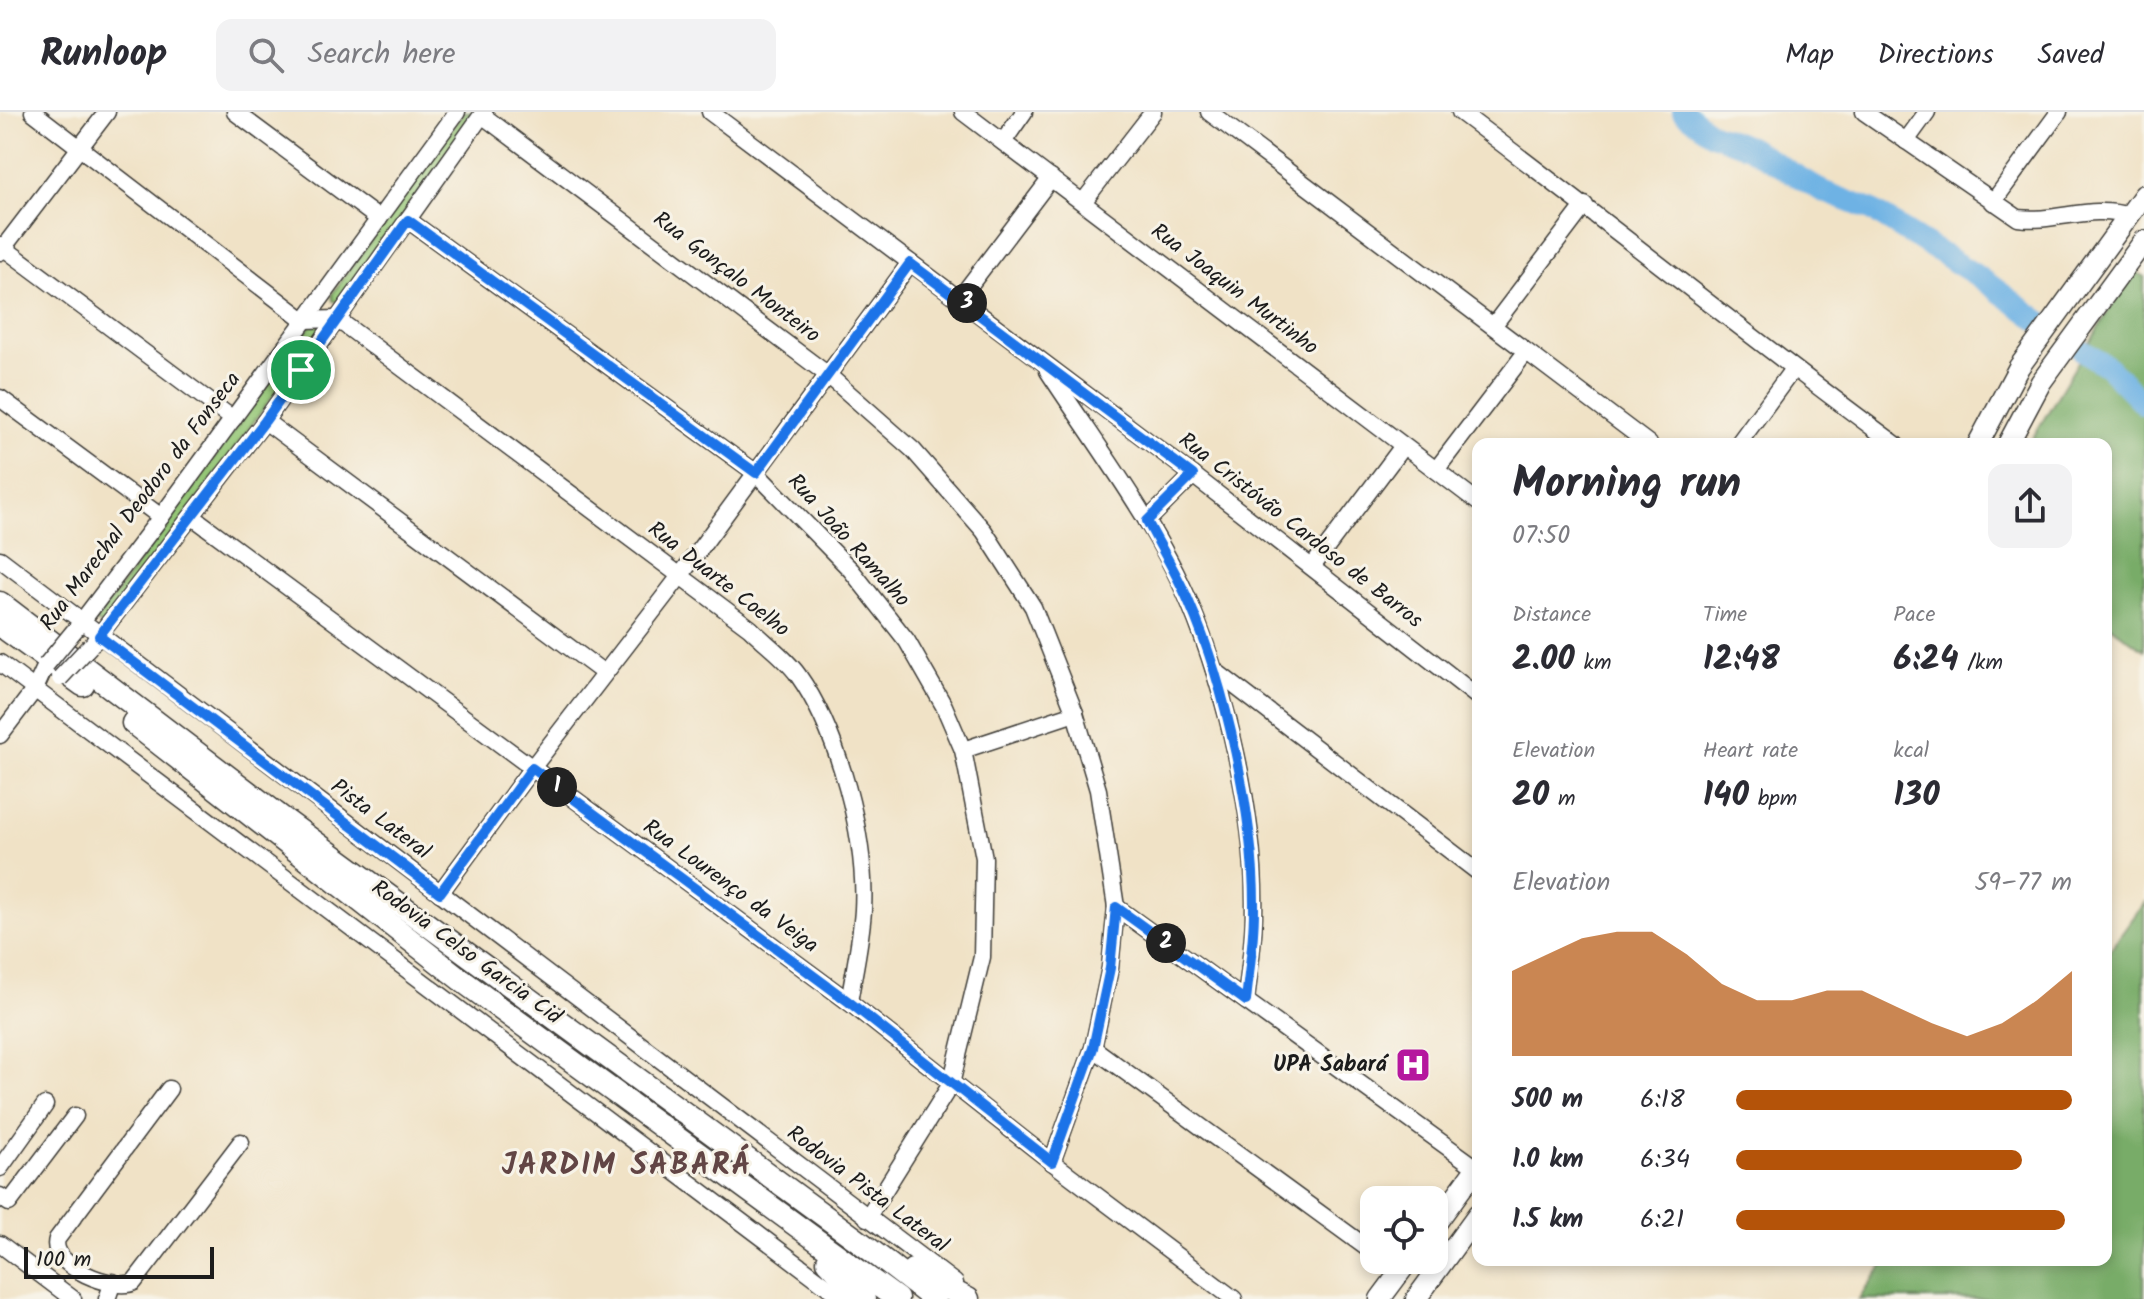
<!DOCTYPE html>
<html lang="en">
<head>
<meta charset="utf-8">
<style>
	:root { --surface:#fff; --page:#f2f2f3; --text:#2b2b33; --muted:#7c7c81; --line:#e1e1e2; --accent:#b45309 }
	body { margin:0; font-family:Kalam,sans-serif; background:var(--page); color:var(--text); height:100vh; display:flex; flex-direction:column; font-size:30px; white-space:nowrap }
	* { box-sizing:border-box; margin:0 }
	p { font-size:26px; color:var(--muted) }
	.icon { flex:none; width:44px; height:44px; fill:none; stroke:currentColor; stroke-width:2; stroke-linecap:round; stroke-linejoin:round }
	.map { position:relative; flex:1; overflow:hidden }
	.side { position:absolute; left:1472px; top:326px; width:640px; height:828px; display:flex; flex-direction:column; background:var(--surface); border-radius:16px; box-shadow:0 4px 12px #0003 }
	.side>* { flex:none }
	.buttons { position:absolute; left:1360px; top:1074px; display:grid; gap:16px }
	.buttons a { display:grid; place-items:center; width:88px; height:88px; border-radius:16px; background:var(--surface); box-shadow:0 4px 12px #0003; font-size:40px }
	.scale { position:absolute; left:24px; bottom:20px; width:190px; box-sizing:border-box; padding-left:8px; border:4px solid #1c1c1c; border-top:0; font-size:22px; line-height:28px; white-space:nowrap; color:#1c1c1c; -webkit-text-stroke:6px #f7f3e8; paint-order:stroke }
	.pin { position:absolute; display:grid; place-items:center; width:68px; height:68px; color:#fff; margin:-34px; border:4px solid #fff; border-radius:50%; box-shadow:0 2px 8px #0007 }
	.km { position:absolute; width:40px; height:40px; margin:-20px; border-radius:50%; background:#222; color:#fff; font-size:22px; line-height:40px; text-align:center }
	.round { display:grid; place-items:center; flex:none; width:84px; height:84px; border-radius:16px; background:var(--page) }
	.headline { display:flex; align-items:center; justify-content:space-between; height:136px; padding:0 40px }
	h1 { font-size:44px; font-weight:800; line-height:60px }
	.metrics { display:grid; grid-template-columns:repeat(3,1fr); gap:12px; height:136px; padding:8px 40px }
	.metrics div { display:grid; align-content:center }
	.metrics b { font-size:34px; font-weight:800 }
	.metrics small { font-size:22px; font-weight:400 }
	.metrics p { font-size:22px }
	.chart { height:224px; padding:16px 40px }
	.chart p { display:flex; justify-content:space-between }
	.chart svg { width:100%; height:144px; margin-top:8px; fill:var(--accent); opacity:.7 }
	ul { padding:0 40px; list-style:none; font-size:26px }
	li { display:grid; grid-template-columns:128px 96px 1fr; align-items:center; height:60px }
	li i { height:20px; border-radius:10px; background:var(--accent) }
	header { display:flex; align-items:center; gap:48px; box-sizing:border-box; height:112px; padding:0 40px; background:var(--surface); border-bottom:2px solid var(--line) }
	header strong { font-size:38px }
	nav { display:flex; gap:44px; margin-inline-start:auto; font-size:28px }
	.search { width:560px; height:72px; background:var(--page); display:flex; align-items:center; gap:20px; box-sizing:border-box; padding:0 28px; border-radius:16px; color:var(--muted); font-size:30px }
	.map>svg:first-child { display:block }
</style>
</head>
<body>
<header>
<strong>Runloop</strong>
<div class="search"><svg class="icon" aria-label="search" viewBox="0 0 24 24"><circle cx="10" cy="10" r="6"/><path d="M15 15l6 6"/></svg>Search here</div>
<nav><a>Map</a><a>Directions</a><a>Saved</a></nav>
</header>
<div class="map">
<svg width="2144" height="1187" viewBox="0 0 2144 1187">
	<rect width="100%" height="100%" fill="#f7f3e8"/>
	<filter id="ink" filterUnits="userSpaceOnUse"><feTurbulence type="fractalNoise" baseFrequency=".0125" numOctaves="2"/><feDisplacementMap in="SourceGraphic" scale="16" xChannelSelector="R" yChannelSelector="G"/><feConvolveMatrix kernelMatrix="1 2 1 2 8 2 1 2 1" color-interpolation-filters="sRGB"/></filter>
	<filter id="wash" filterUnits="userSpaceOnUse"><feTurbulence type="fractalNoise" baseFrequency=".006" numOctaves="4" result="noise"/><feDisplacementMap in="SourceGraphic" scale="32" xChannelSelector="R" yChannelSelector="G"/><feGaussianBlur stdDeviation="1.8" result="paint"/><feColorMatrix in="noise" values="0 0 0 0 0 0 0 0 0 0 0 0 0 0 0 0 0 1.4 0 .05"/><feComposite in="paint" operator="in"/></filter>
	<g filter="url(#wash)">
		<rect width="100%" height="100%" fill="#f0e2c6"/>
		<!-- green -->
		<g fill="#95c777" stroke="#58724a" stroke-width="2">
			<path d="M464 0H478L341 190 333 189 332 182Z"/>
			<path d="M311 213H320L319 220 106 514 95 510Z"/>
		</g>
		<!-- forest -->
		<g fill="#78ac68" stroke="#4a6442" stroke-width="2">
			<path d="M2133 158 2144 165V538L2106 511V332H2029Z"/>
			<path d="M2144 791V1187H1859L1887 1148H2106V843Z"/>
		</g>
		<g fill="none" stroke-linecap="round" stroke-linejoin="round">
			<!-- river -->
			<g stroke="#6eb2e4" stroke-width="22">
				<path d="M1683 0 1712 22 1749 35 1822 79 1871 98 1979 165 2041 210"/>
				<path d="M2083 239 2108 255 2144 292"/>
			</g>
		</g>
	</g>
	<g filter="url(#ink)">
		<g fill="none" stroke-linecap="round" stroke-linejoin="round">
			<defs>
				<g id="minor">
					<path d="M33 0 304 208 337 207 750 516C765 531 786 546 798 563 839 621 867 727 863 798 861 829 854 860 849 890"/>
					<path d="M235 0 379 107"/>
					<path d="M710 0 1193 363 1478 585"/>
					<path d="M963 0 1478 390"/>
					<path d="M1209 0 1649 332"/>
					<path d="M1460 0C1606 109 1748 224 1895 332"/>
					<path d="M1864 0 2018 106C2055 111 2092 92 2129 104"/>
					<path d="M482 3 828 263 913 338 984 419 1033 495 1075 601 1098 678 1116 795 1110 856 1093 936 1052 1050"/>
					<path d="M1906 29 1927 0"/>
					<path d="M1003 30 1024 0"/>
					<path d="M1083 90 1153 0"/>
					<path d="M1993 90 2059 0"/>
					<path d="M408 108 756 361 851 458 907 529 944 594 963 638 984 746 982 845 951 972 867 1106"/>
					<path d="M0 133 233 307"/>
					<path d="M0 140 107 0"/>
					<path d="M960 186 1051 66"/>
					<path d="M1493 214 1585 93"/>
					<path d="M1048 259C1095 331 1157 413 1190 492 1226 579 1256 705 1254 799 1254 829 1249 859 1246 889"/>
					<path d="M0 286 161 405"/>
					<path d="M265 309 604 561"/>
					<path d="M1738 332 1793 257"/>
					<path d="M1436 358 1526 240"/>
					<path d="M193 405 849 890 1052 1050 1234 1187"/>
					<path d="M1147 409 1193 363"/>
					<path d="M0 447 955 1171"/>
					<path d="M1312 455 1403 334"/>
					<path d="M76 517 161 405 457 0"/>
					<path d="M94 530 265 309 484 0"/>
					<path d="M0 551 844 1187"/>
					<path d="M1214 558 1478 760"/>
					<path d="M0 623 35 577 46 553"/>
					<path d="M963 638 1075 601"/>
					<path d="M440 781 532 656 680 464 910 151"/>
					<path d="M1116 795 1478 1057"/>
					<path d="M1093 936 1374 1141"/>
					<path d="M169 977 57 1127C48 1154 117 1180 134 1170L241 1030"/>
					<path d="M0 1056 45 993"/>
					<path d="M0 1084 9 1091 75 1004"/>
					<path d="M0 1132 73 1187"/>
					<path d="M1384 1148 1400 1160"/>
					<path d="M107 1187 113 1170"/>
				</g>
				<g id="major">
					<path d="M1978 332 2019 255 2144 83"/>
					<path d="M2008 332 2041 270 2144 129"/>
					<path d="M1434 1114 1478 1054"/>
					<path d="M1380 1187 1409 1148"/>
					<path d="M1416 1187 1478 1102"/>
				</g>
				<g id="highway">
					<path d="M0 491 282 706 860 1130 934 1187"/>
					<path d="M0 513 83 573"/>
					<path d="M133 611 464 870 897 1187"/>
					<path d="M828 1149 864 1187"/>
					<path d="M913 1158 968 1187"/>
				</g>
			</defs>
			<!-- minor casing -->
			<use href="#minor" stroke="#3c3a36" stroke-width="19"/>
			<!-- major casing -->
			<use href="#major" stroke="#3c3a36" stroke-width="23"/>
			<!-- highway casing -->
			<use href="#highway" stroke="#3c3a36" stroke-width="25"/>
			<!-- minor -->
			<use href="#minor" stroke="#fff" stroke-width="16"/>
			<!-- major -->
			<use href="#major" stroke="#fff" stroke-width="20"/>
			<!-- highway -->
			<use href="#highway" stroke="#fff" stroke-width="22"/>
			<defs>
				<g id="minor-bridge">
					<path d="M46 553 74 519"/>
					<path d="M60 566 90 534"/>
				</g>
			</defs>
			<!-- minor-bridge casing -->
			<use href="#minor-bridge" stroke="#3c3a36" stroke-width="19" stroke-linecap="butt"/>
			<!-- minor-bridge -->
			<use href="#minor-bridge" stroke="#fff" stroke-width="16"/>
		</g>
	</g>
	<g fill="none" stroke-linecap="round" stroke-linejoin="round" filter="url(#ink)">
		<defs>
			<path id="route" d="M408 108 756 361 910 151 1193 363 1147 409C1161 436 1177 462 1189 490 1226 574 1255 707 1254 798 1254 829 1249 859 1246 889L1116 795 1110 856 1093 936 1052 1050 849 890 532 656 440 781 99 524 265 309Z"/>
		</defs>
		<!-- route casing -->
		<use href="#route" stroke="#fff" stroke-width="16"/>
		<!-- route -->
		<use href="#route" stroke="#1a73e8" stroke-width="10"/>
	</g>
	<!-- icons -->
	<defs>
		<symbol id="hospital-square" viewBox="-11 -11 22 22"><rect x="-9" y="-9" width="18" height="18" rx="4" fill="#b5179e" stroke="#f7f3e8"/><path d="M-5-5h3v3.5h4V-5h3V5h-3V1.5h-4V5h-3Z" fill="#fff"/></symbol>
	</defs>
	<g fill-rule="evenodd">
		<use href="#hospital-square" x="1393" y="933" width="40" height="40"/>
	</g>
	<g text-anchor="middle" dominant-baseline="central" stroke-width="6" stroke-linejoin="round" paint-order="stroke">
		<!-- street labels -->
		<g font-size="22" fill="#1c1c1c" stroke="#f7f3e8">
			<text transform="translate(736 166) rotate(37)">Rua Gonçalo Monteiro</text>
			<text transform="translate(1234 178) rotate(37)">Rua Joaquin Murtinho</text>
			<text transform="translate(141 390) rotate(-53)">Rua Marechal Deodoro da Fonseca</text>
			<text transform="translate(1300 419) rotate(38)">Rua Cristóvão Cardoso de Barros</text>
			<text transform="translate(848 429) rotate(48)">Rua João Ramalho</text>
			<text transform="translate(718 468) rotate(38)">Rua Duarte Coelho</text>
			<text transform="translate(380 708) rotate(37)">Pista Lateral</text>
			<text transform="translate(730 775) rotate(36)">Rua Lourenço da Veiga</text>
			<text transform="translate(466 841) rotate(36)">Rodovia Celso Garcia Cid</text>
			<text transform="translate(867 1078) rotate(37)">Rodovia Pista Lateral</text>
		</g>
		<!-- poi labels -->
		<g font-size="22" font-weight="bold" fill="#1c1c1c" stroke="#f7f3e8" text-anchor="end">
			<text x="1387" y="953">UPA Sabará</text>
		</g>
		<!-- district labels -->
		<g font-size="30" font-weight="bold" letter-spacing="2" fill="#624545" stroke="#f7f3e8">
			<text x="627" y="1054">JARDIM SABARÁ</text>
		</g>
	</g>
</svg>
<div class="buttons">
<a><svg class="icon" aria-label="locate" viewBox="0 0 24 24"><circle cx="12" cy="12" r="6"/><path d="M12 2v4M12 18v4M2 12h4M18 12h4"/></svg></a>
</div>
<div class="scale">100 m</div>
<div class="pin" style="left:301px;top:258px;background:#1e9e55"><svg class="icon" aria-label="arrive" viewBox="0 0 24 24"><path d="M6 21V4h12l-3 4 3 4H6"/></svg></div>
<b class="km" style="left:557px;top:675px">1</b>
<b class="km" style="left:1166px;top:831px">2</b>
<b class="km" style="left:967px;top:191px">3</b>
<section class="side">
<div class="headline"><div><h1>Morning run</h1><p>07:50</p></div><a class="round"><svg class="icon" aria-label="share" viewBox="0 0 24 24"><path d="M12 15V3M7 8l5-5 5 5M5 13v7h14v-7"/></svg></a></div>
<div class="metrics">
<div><p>Distance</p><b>2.00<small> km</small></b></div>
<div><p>Time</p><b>12:48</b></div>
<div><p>Pace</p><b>6:24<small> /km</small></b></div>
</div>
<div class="metrics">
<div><p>Elevation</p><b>20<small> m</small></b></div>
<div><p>Heart rate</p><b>140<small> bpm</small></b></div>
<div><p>kcal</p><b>130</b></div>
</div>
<div class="chart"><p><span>Elevation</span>59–77 m</p>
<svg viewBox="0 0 160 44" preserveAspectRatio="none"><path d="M0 44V18L10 13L20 8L30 6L40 6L50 13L60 22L70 27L80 27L90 24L100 24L110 29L120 34L130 38L140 34L150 27L160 18V44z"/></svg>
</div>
<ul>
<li><b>500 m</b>6:18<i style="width:100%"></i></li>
<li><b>1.0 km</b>6:34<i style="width:85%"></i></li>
<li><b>1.5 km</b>6:21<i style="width:98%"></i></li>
</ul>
</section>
</div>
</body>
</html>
